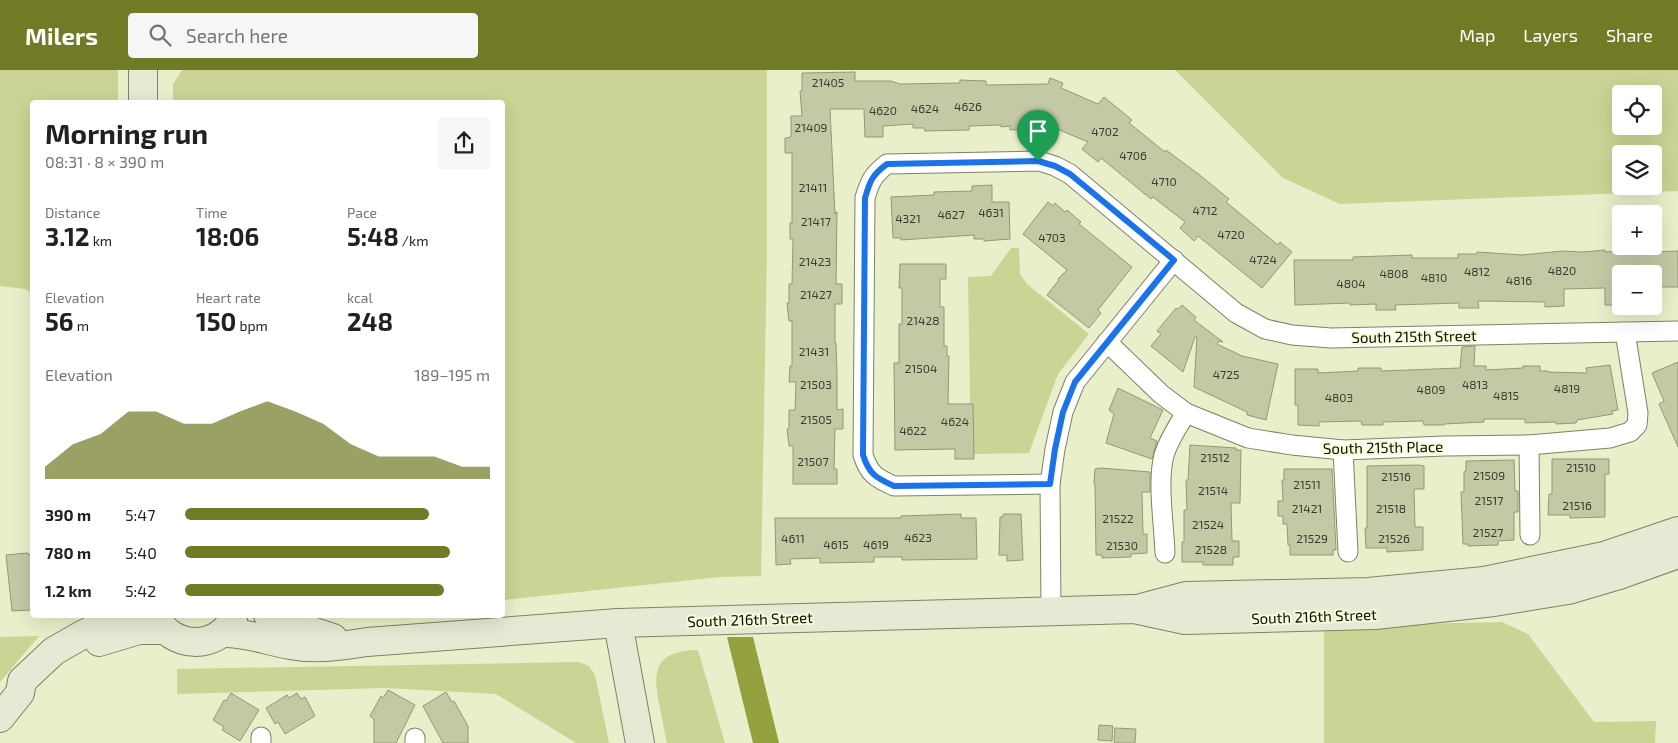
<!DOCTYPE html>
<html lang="en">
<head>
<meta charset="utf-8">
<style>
	:root { --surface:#fff; --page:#f6f6f6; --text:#202124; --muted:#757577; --accent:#717a24 }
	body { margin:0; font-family:"Exo 2",sans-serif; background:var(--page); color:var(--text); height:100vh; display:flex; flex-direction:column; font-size:19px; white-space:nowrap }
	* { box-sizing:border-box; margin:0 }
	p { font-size:16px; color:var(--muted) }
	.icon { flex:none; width:28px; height:28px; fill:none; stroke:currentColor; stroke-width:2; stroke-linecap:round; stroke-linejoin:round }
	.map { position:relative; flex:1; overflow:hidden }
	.panel { position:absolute; left:30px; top:30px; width:475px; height:518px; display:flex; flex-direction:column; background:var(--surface); border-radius:5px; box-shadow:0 5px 20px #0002 }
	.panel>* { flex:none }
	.buttons { position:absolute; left:1612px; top:15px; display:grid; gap:10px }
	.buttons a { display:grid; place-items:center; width:50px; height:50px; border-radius:5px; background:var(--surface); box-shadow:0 5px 20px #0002; font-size:25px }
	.pin { position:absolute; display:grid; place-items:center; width:42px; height:42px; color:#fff; margin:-51px -21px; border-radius:50% 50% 50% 0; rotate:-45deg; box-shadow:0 0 5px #0007 }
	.pin .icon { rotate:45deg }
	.round { display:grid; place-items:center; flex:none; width:52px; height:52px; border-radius:5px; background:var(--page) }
	.headline { display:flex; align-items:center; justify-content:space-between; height:85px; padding:0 15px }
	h1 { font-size:28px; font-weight:700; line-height:38px }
	.figures { display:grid; grid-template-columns:repeat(3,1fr); gap:8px; height:85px; padding:5px 15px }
	.figures div { display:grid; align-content:center }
	.figures b { font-size:25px; font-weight:700 }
	.figures small { font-size:14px; font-weight:400 }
	.figures p { font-size:14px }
	.chart { height:140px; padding:10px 15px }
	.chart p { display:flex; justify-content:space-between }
	.chart svg { width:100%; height:90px; margin-top:5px; fill:var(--accent); opacity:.7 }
	ul { padding:0 15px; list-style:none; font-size:16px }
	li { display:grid; grid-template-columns:80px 60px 1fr; align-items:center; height:38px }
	li i { height:12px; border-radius:6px; background:var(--accent) }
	header { display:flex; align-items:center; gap:30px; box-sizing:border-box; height:70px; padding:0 25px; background:var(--accent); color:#fff }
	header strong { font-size:24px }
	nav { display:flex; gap:28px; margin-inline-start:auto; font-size:18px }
	.search { width:350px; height:45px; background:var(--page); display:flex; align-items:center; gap:12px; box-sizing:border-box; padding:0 18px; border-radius:5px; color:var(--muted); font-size:19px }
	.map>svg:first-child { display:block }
</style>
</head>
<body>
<header>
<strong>Milers</strong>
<div class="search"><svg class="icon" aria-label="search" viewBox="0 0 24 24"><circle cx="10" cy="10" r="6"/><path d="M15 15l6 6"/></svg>Search here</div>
<nav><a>Map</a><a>Layers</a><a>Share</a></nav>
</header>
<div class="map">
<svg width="1678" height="673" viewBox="0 0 1678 673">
	<rect width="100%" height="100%" fill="#e9efca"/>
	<!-- green -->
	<g fill="#cbd494" fill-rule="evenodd">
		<path d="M0 0H118V32H32V223L25 219 0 216Z"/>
		<path d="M182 0H767V182L761 506 720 507 503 530 502 32H173V14Z"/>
		<path d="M1175 0H1678V121L1340 134 1283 108ZM1621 24H1654V56H1621ZM1621 84H1654V116H1621Z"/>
		<path d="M1011 178H1019L1020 204 1027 214 1089 264 1058 304 1029 383 971 384 968 207 991 206Z"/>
		<path d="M1502 552 1528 564 1594 652 1656 651 1655 673H1324V556Z"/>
		<path d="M39 566 0 612V567Z"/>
		<path d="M698 580 725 673H667C664 660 662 647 659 634 652 597 657 581 698 580Z"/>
		<path d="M579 592 589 596 595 605 609 673H576L496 624 385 618 177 624V599Z"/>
	</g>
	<!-- water -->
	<path fill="#95a03e" d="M727 567H753L779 673H753Z"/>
	<!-- building -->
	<g fill="#c3c9a5" stroke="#939976">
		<path d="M855 2V11H891L900 14 960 13V10L986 11V15L1048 14 1050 8 1063 13 1061 18 1098 34 1104 27 1132 50 1129 53 1165 82 1166 80 1201 106 1229 129 1226 132 1278 175 1280 172 1292 182 1262 218 1198 166 1194 171 1180 158 1185 152 1153 127 1151 129 1101 88 1098 92 1082 79 1088 72 1050 56 1049 58 1025 47 1026 59 1010 60V56L1001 57V55L969 56V60L925 61 924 58H913V54L883 56V67H865L864 39H830L835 144 836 142H837L836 214H842V234H835V273H836L837 303V340L843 339V359H835L834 399H837V414H793V376H789L787 359 789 358V340H795L796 312H789L790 296H792V251H789L787 233H789V214H792L793 169H790V153H792V83H785V68L791 67V46H802L800 21H802V3Z"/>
		<path d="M992 115V132H1009L1010 169 984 171V169H974V165L901 170V168H893L891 127 934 125V122L972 121V116Z"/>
		<path d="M1048 132 1053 136 1055 133 1065 142 1067 140 1081 152 1079 154 1132 197 1098 240 1101 243 1089 258 1047 225 1059 210 1058 209 1067 200 1023 164Z"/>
		<path d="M1605 180V182L1624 181V183L1678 181V217H1654V204H1621V235H1605V218L1564 219V236L1545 237V232L1478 231 1479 238H1459V233L1395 235 1396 240H1376V234L1350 235V233L1295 235 1294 190H1353V187L1412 185V188H1458V184H1477V182L1522 185 1562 181 1583 182Z"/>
		<path d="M900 194H946V209H940V237H944V276H947V286H949L948 334H973L974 389H955V379L895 380 894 293H899V254H902V218H899Z"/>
		<path d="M1182 235 1196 247 1194 250 1223 272 1219 271 1217 274 1242 286 1278 294 1266 350 1247 345V342L1194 317 1197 267H1195L1183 302 1151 276 1161 264 1157 261 1176 238 1178 239Z"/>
		<path d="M1475 276 1474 296H1486V300L1523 298V296H1540V301H1548V302L1587 303 1586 298 1610 295 1618 340 1612 341 1613 344 1577 350 1576 353 1556 354V352L1525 353V349H1484V352L1444 354V355H1424L1423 351 1383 352V355H1362L1361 351 1319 352V356L1298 355V335H1295V299H1318V303L1358 301V298H1381V301L1460 298 1462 277Z"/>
		<path d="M1678 292V377L1659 334 1664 331 1652 303Z"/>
		<path d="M1118 318 1163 340 1150 368 1157 371 1152 389 1106 373 1114 344 1109 340Z"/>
		<path d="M1190 375 1236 378V380H1241L1240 433H1231L1232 471H1239V487H1233V495H1203V492H1182V472H1184V440H1187L1186 410H1188Z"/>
		<path d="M1552 389H1609V404H1605V447L1570 448V445H1548L1549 424H1552Z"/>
		<path d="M1514 390 1515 421H1518V442H1514V470L1498 471V475L1468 476V474H1463L1461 422H1464V402L1466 401V391Z"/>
		<path d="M1419 395 1424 396V419H1414L1415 457H1423V480L1387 482V478H1366L1365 458H1367V396Z"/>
		<path d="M1101 398 1150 402V422H1142L1143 464H1147V483L1131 484V487L1102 488V485H1096L1095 414H1094L1095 399Z"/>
		<path d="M1284 399H1332L1336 480H1333V485H1290V475H1288L1287 454H1283V446H1278V431H1283L1282 410H1284Z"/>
		<path d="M961 444V448H976L977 489 902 490V487H874V492L820 493V488L790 489 791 494 776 495 775 448H901V446Z"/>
		<path d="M1003 444H1021L1023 490 1007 491V485H999L1000 447H1003Z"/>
		<path d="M28 483V485L32 484V540L12 541 6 485Z"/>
		<path d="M388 620 415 635 396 673H374V649L370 646 381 626 383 628Z"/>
		<path d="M446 622 452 632 454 631 468 656V673H443L423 636Z"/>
		<path d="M231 623 259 640 240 671 222 660 224 657 213 650 224 630 226 631Z"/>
		<path d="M297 623 301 629 305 627 315 646 285 664 278 652 275 654 266 638 287 625 289 628Z"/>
		<path d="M1099 655 1113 656 1112 671 1098 670Z"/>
		<path d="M1115 658 1136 659 1135 673H1114Z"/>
	</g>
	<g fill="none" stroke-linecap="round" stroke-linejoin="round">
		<defs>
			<g id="street">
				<path d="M1107 272 1161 324 1186 343 1248 368 1292 375 1343 380 1445 376 1529 375 1610 368 1630 362 1637 355 1638 343 1625 262"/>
				<path d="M1529 375 1530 465"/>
				<path d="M1343 380 1348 482"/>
				<path d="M1050 414 894 416C876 408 869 404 863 385L865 128C870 111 873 105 887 94L1039 91 1055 96 1070 104 1236 243 1265 259 1292 265 1331 268 1678 261"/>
				<path d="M1165 483C1164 454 1157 412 1164 385 1169 369 1178 356 1186 343"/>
				<path d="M1051 540 1050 414 1055 379 1063 342 1075 312 1174 190"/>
				<path d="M261 667V673"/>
				<path d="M415 668V673"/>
			</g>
			<g id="secondary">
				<path d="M143 0V32"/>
				<path d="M1141 538 1186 526 1368 522 1484 511 1604 486 1678 461"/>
				<path d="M268 545 281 551 333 568"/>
				<path d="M156 546C170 579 217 581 233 549"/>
				<path d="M618 553 640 673"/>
				<path d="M222 563C245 562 267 571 290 575 316 580 342 576 367 572L618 553 1134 539 1185 550 1375 545 1494 532 1568 520 1619 505 1678 484"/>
				<path d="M99 572 139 560H165"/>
				<path d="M0 648 20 623 22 611 54 581 82 565 124 545"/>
			</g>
		</defs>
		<!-- street casing -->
		<use href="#street" stroke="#7e8362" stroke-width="21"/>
		<!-- secondary casing -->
		<use href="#secondary" stroke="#7e8362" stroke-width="30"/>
		<!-- street -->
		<use href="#street" stroke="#fff" stroke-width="19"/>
		<!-- secondary -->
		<use href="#secondary" stroke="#e6e9d3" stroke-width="28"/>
	</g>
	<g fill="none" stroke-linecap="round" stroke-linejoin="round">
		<defs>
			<path id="route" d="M1038 91 1055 96 1070 104 1174 190 1075 312 1063 342 1055 379 1050 414 894 416C876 408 869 404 863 385L865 128C870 111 872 105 887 94Z"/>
		</defs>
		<!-- route casing -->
		<use href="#route" stroke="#fff" stroke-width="10"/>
		<!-- route -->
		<use href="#route" stroke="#1a73e8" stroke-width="6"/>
	</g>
	<g text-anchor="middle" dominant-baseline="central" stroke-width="4" stroke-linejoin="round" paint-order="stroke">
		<!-- number labels -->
		<g font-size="12" fill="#393c2c">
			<text x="828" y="12">21405</text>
			<text x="968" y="36">4626</text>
			<text x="925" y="38">4624</text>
			<text x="883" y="40">4620</text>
			<text x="811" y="57">21409</text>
			<text x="1105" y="61">4702</text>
			<text x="1133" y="85">4706</text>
			<text x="1164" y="111">4710</text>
			<text x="813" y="117">21411</text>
			<text x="1205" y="140">4712</text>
			<text x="991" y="142">4631</text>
			<text x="951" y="144">4627</text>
			<text x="908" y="148">4321</text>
			<text x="816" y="151">21417</text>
			<text x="1231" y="164">4720</text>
			<text x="1052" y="167">4703</text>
			<text x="1263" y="189">4724</text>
			<text x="815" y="191">21423</text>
			<text x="1562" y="200">4820</text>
			<text x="1477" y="201">4812</text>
			<text x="1394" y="203">4808</text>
			<text x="1434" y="207">4810</text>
			<text x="1519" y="210">4816</text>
			<text x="1351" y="213">4804</text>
			<text x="816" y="224">21427</text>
			<text x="923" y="250">21428</text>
			<text x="814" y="281">21431</text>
			<text x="921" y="298">21504</text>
			<text x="1226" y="304">4725</text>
			<text x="816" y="314">21503</text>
			<text x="1475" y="314">4813</text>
			<text x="1567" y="318">4819</text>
			<text x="1431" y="319">4809</text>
			<text x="1506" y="325">4815</text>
			<text x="1339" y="327">4803</text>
			<text x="816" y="349">21505</text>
			<text x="955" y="351">4624</text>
			<text x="913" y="360">4622</text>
			<text x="1215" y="387">21512</text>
			<text x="813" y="391">21507</text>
			<text x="1581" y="397">21510</text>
			<text x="1489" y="405">21509</text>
			<text x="1396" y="406">21516</text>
			<text x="1307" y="414">21511</text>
			<text x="1213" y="420">21514</text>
			<text x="1489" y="430">21517</text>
			<text x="1577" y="435">21516</text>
			<text x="1307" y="438">21421</text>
			<text x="1391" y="438">21518</text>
			<text x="1118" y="448">21522</text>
			<text x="1208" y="454">21524</text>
			<text x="1488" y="462">21527</text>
			<text x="918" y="467">4623</text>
			<text x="793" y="468">4611</text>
			<text x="1312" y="468">21529</text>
			<text x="1394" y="468">21526</text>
			<text x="836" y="474">4615</text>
			<text x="876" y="474">4619</text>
			<text x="1122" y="475">21530</text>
			<text x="1211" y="479">21528</text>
		</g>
		<!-- street labels -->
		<g font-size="15" fill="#0b0d03" stroke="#f6fcd7">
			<text transform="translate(1414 266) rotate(-1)">South 215th Street</text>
			<text transform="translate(1383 377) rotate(-1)">South 215th Place</text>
			<text transform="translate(1314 546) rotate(-2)">South 216th Street</text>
			<text transform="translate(750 549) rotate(-2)">South 216th Street</text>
		</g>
	</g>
</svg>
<div class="buttons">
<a><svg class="icon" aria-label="locate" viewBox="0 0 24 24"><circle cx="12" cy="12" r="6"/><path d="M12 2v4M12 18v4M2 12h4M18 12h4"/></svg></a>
<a><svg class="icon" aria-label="layers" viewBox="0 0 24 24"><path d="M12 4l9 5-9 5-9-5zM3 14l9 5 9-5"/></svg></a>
<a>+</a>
<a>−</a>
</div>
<div class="pin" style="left:1038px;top:91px;background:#1e9e55"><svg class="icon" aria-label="arrive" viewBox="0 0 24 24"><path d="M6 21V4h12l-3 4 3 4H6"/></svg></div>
<section class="panel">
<div class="headline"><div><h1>Morning run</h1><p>08:31 · 8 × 390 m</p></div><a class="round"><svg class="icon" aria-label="share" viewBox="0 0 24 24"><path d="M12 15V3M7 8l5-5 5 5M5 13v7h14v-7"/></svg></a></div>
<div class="figures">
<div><p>Distance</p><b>3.12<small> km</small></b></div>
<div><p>Time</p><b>18:06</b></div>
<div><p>Pace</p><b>5:48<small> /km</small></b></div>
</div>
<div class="figures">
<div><p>Elevation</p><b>56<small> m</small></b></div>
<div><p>Heart rate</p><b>150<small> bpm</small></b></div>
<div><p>kcal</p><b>248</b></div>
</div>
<div class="chart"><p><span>Elevation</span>189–195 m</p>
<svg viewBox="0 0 160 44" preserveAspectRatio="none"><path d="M0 44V38L10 27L20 22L30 11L40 11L50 17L60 17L70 11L80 6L90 11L100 17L110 27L120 33L130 33L140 33L150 38L160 38V44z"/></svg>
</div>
<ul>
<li><b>390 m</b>5:47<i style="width:80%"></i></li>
<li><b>780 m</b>5:40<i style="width:87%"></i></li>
<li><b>1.2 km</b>5:42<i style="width:85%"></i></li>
</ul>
</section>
</div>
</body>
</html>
